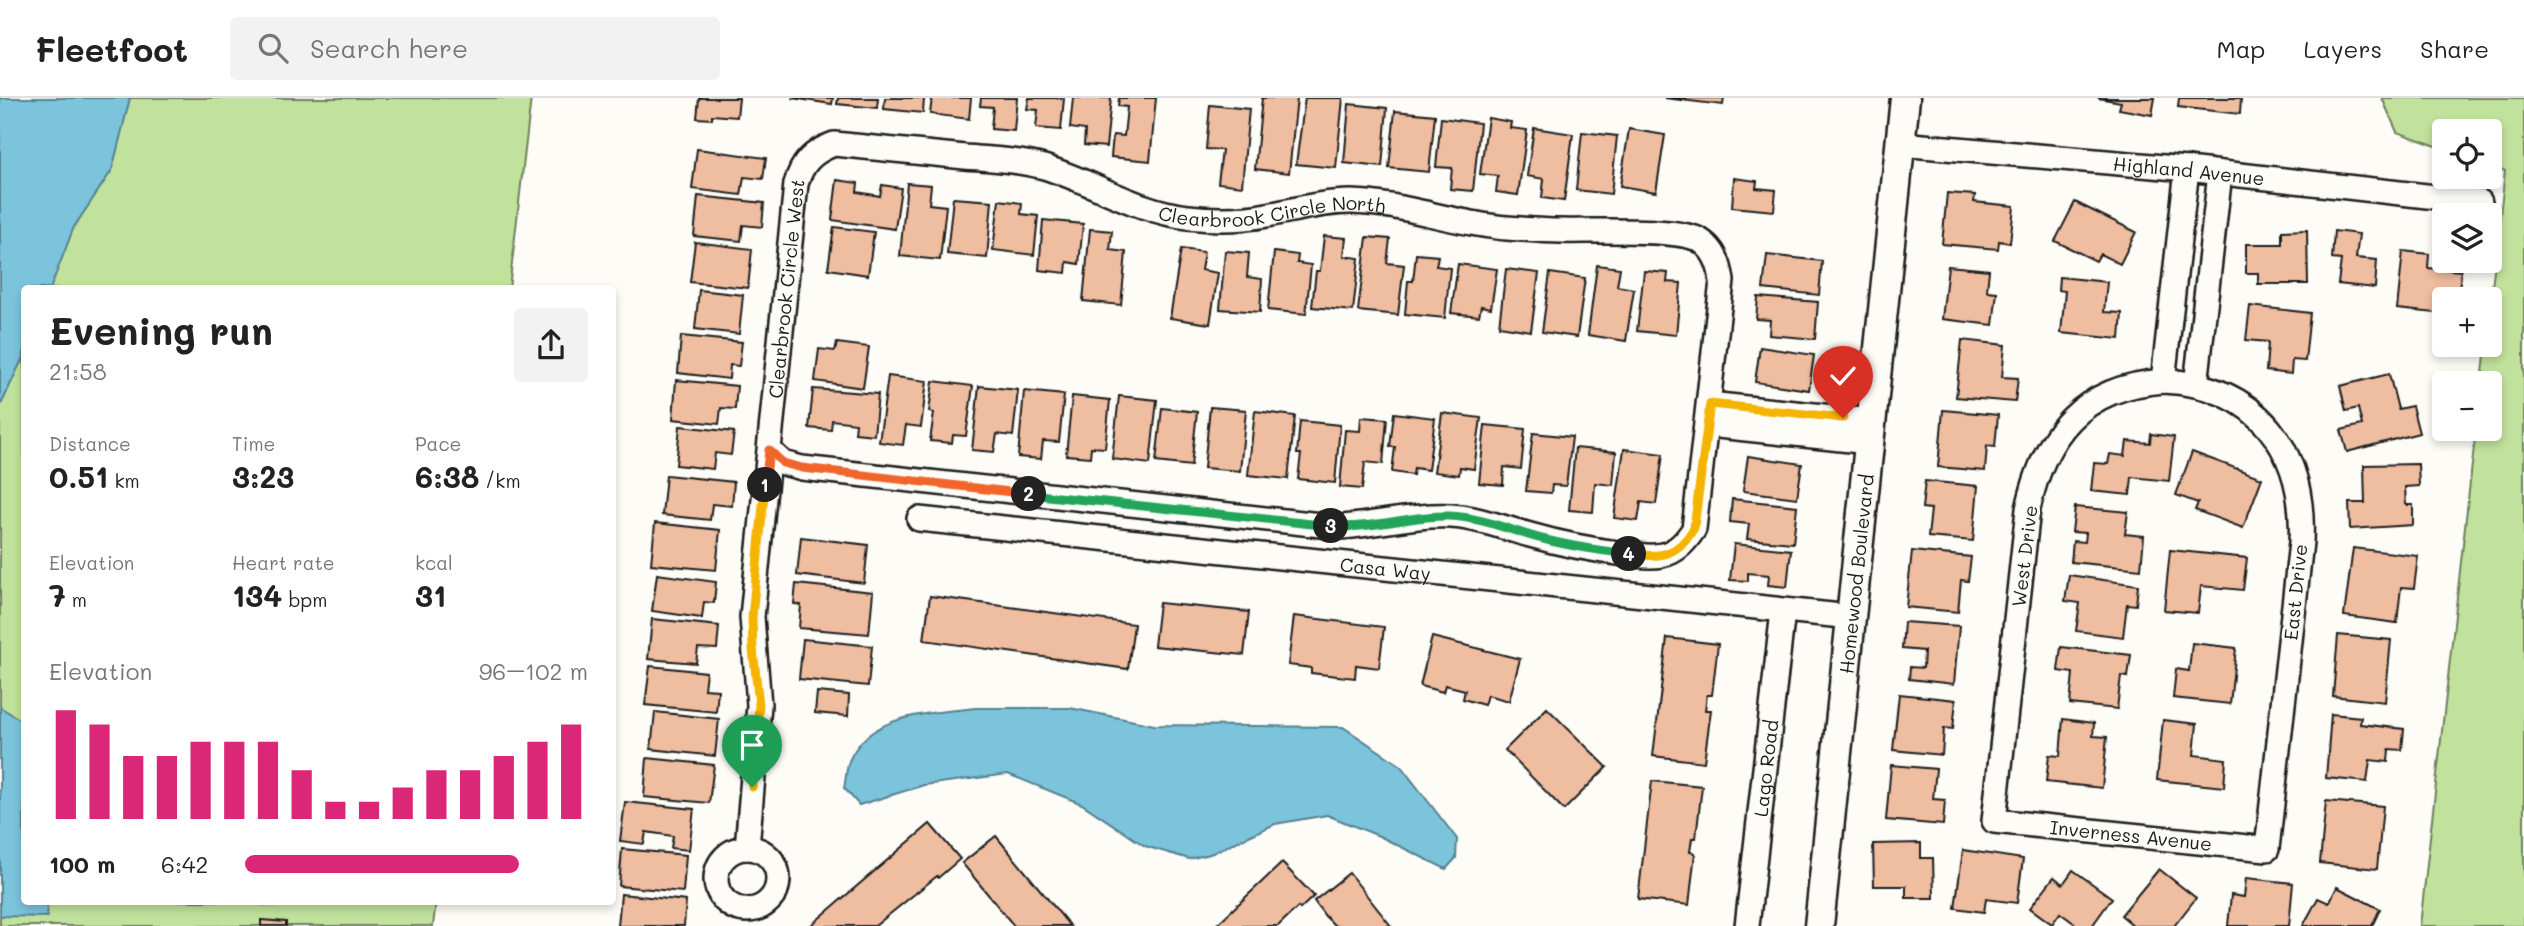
<!DOCTYPE html>
<html lang="en">
<head>
<meta charset="utf-8">
<style>
	:root { --surface:#fff; --page:#f2f2f2; --text:#222; --muted:#767676; --line:#e0e0e0; --accent:#db2777 }
	body { margin:0; font-family:Mali,sans-serif; background:var(--page); color:var(--text); height:100vh; display:flex; flex-direction:column; font-size:26px; white-space:nowrap }
	* { box-sizing:border-box; margin:0 }
	p { font-size:23px; color:var(--muted) }
	.icon { flex:none; width:38px; height:38px; fill:none; stroke:currentColor; stroke-width:2; stroke-linecap:round; stroke-linejoin:round }
	.map { position:relative; flex:1; overflow:hidden }
	.panel { position:absolute; left:21px; top:187px; width:595px; height:620px; display:flex; flex-direction:column; background:var(--surface); border-radius:7px; box-shadow:0 4px 10px #0003 }
	.panel>* { flex:none }
	.fabs { position:absolute; left:2432px; top:21px; display:grid; gap:14px }
	.fabs a { display:grid; place-items:center; width:70px; height:70px; border-radius:7px; background:var(--surface); box-shadow:0 4px 10px #0003; font-size:35px }
	.pin { position:absolute; display:grid; place-items:center; width:60px; height:60px; color:#fff; margin:-72px -30px; border-radius:50% 50% 50% 0; rotate:-45deg; box-shadow:0 0 7px #0007 }
	.pin .icon { rotate:45deg }
	.km { position:absolute; width:35px; height:35px; margin:-18px; border-radius:50%; background:#222; color:#fff; font-size:19px; line-height:35px; text-align:center }
	.round { display:grid; place-items:center; flex:none; width:74px; height:74px; border-radius:7px; background:var(--page) }
	.headline { display:flex; align-items:center; justify-content:space-between; height:119px; padding:0 28px }
	h1 { font-size:38px; font-weight:700; line-height:52px }
	.figures { display:grid; grid-template-columns:repeat(3,1fr); gap:10px; height:119px; padding:7px 28px }
	.figures div { display:grid; align-content:center }
	.figures b { font-size:30px; font-weight:700 }
	.figures small { font-size:19px; font-weight:400 }
	.figures p { font-size:19px }
	.chart { height:196px; padding:14px 28px }
	.chart p { display:flex; justify-content:space-between }
	.chart svg { width:100%; height:126px; margin-top:7px; stroke:var(--accent); stroke-width:6 }
	ul { padding:0 28px; list-style:none; font-size:23px }
	li { display:grid; grid-template-columns:112px 84px 1fr; align-items:center; height:52px }
	li i { height:18px; border-radius:9px; background:var(--accent) }
	header { display:flex; align-items:center; gap:42px; box-sizing:border-box; height:98px; padding:0 35px; background:var(--surface); border-bottom:2px solid var(--line) }
	header strong { font-size:33px }
	nav { display:flex; gap:38px; margin-inline-start:auto; font-size:24px }
	.search { width:490px; height:63px; background:var(--page); display:flex; align-items:center; gap:18px; box-sizing:border-box; padding:0 24px; border-radius:7px; color:var(--muted); font-size:26px }
	.map>svg:first-child { display:block }
</style>
</head>
<body>
<header>
<strong>Fleetfoot</strong>
<div class="search"><svg class="icon" aria-label="search" viewBox="0 0 24 24"><circle cx="10" cy="10" r="6"/><path d="M15 15l6 6"/></svg>Search here</div>
<nav><a>Map</a><a>Layers</a><a>Share</a></nav>
</header>
<div class="map">
<svg width="2524" height="828" viewBox="0 0 2524 828">
	<rect width="100%" height="100%" fill="#fdfcf7"/>
	<filter id="ink" filterUnits="userSpaceOnUse"><feTurbulence type="fractalNoise" baseFrequency=".0143" numOctaves="2"/><feDisplacementMap in="SourceGraphic" scale="14" xChannelSelector="R" yChannelSelector="G"/><feConvolveMatrix kernelMatrix="1 2 1 2 8 2 1 2 1" color-interpolation-filters="sRGB"/></filter>
	<g filter="url(#ink)">
		<!-- green -->
		<g fill="#c1e29c" stroke="#6e7f5c" stroke-width="2">
			<path d="M0 0H531L509 191H24V803H436L433 828H0Z"/>
			<path d="M2382 0H2524V828H2420L2476 331H2490V285H2482L2486 247H2490V208L2505 73 2490 67V33H2445V51L2397 34Z"/>
		</g>
		<!-- water -->
		<g fill="#7bc4db" stroke="#55818f" stroke-width="2">
			<path d="M0 0H130L112 72 74 129 50 191H24V257L0 309Z"/>
			<path d="M0 609 24 624V803H47V819L0 818Z"/>
			<path d="M975 610H1070L1154 627 1343 629 1400 667 1457 741 1456 760 1446 771 1379 738 1327 717 1275 726 1210 756 1189 761 1145 748 1082 706 1008 676 924 687 859 707 844 690C846 682 846 671 849 663 870 614 931 616 975 610Z"/>
		</g>
		<!-- building -->
		<g fill="#efbda0" stroke="#1c1c1c" stroke-width="2">
			<path d="M699 0H739L737 19 712 17V21L697 20Z"/>
			<path d="M792 0H833L832 6Z"/>
			<path d="M838 0H878L877 10 837 6Z"/>
			<path d="M885 0H924L923 15 884 11Z"/>
			<path d="M932 0H971L969 21 930 16Z"/>
			<path d="M981 0H1017L1014 33 991 31 993 9 980 8Z"/>
			<path d="M1029 0H1064L1061 32 1036 30 1038 12 1027 11Z"/>
			<path d="M1073 0H1111L1106 49 1084 47 1085 32 1070 30Z"/>
			<path d="M1119 0H1156L1150 63 1111 59 1113 37 1124 38 1127 9 1118 8Z"/>
			<path d="M1262 0H1297L1289 75 1255 71Z"/>
			<path d="M1305 0H1343L1336 70 1296 66Z"/>
			<path d="M1664 0H1724L1723 7Z"/>
			<path d="M2098 0H2155L2152 17 2119 11 2121 4Z"/>
			<path d="M2179 0H2241L2240 16 2178 9Z"/>
			<path d="M1349 6 1387 10 1382 69 1344 65Z"/>
			<path d="M1210 7 1249 11 1242 88 1218 85 1222 52 1206 51Z"/>
			<path d="M1395 13 1435 17 1429 74 1389 70Z"/>
			<path d="M1441 20 1480 25 1473 93 1450 91 1452 70 1436 69Z"/>
			<path d="M1488 20 1511 24 1510 30 1527 32 1518 97 1496 94 1498 78 1480 76Z"/>
			<path d="M1534 30 1573 36 1564 103 1542 100 1544 81 1527 78Z"/>
			<path d="M1629 31 1665 37 1656 94 1620 88Z"/>
			<path d="M1582 34 1617 38 1611 96 1576 92Z"/>
			<path d="M697 51 766 60 763 81 744 79 741 97 692 91Z"/>
			<path d="M1734 80 1757 83 1756 90 1776 92 1774 113 1732 109Z"/>
			<path d="M837 82 858 85 857 94 880 98 882 87 901 90 895 131 832 122Z"/>
			<path d="M907 85 931 87 929 106 946 108 940 162 900 158Z"/>
			<path d="M1947 95 1975 97 1974 104 2014 108 2010 145 1999 143 1998 151 1942 146Z"/>
			<path d="M698 98 764 105 762 129 743 127 741 143 694 138Z"/>
			<path d="M953 100 992 103 987 160 947 156Z"/>
			<path d="M999 102 1022 105 1021 116 1038 118 1034 157 993 152Z"/>
			<path d="M2075 104 2136 134 2120 166 2100 156 2096 163 2055 143Z"/>
			<path d="M1043 122 1083 126 1079 166 1067 164 1066 175 1039 172Z"/>
			<path d="M834 129 874 134 868 177 828 171Z"/>
			<path d="M1090 131 1112 133 1110 152 1126 154 1121 207 1083 203Z"/>
			<path d="M2307 132 2308 186H2258V175H2246V146H2282V133Z"/>
			<path d="M2334 133 2359 136 2356 160 2377 162 2375 190 2338 186 2341 162 2332 161Z"/>
			<path d="M1324 138 1346 140 1344 158 1359 160 1353 213 1312 209 1316 173H1320Z"/>
			<path d="M1367 139 1390 141 1387 165 1404 167 1398 217 1358 213Z"/>
			<path d="M695 144 752 151 748 190 690 184Z"/>
			<path d="M1181 151 1204 154 1201 172 1218 175 1210 226 1170 220Z"/>
			<path d="M1225 153 1249 155 1247 179 1262 181 1260 214 1220 211Z"/>
			<path d="M2403 153 2429 156 2428 170 2461 173 2458 201H2445V216L2397 211Z"/>
			<path d="M1274 154 1298 157 1297 165 1311 167 1306 216 1268 212Z"/>
			<path d="M1416 156 1438 158 1436 168 1450 170 1445 220 1405 216 1408 183H1413Z"/>
			<path d="M1767 157 1822 163 1819 197 1763 191Z"/>
			<path d="M1458 166 1497 171 1491 210 1481 208 1479 218 1451 215Z"/>
			<path d="M1597 167 1620 170 1617 188 1634 191 1626 243 1588 237Z"/>
			<path d="M1948 168 1989 172 1987 193 1997 194 1993 227 1942 221Z"/>
			<path d="M1506 171 1539 175 1531 233 1499 228Z"/>
			<path d="M1644 173 1668 175 1667 184 1681 185 1676 237 1637 233Z"/>
			<path d="M1550 175 1585 180 1577 239 1542 234Z"/>
			<path d="M2059 179 2107 184 2104 214 2122 215 2120 241 2061 235 2065 193 2058 192Z"/>
			<path d="M699 192 743 197 739 236 695 231Z"/>
			<path d="M1758 199 1818 204 1815 241 1769 237 1770 222 1756 221Z"/>
			<path d="M2250 208 2310 215 2305 263 2292 262 2291 276 2266 273 2268 244 2246 242Z"/>
			<path d="M681 238 742 244 739 268 730 267 729 281 678 275Z"/>
			<path d="M1962 242 2005 247 2002 279 2018 280 2015 304 1956 299Z"/>
			<path d="M837 245 869 249 863 290 815 283 819 251 835 253Z"/>
			<path d="M1760 249 1814 257 1809 292 1755 284Z"/>
			<path d="M2389 276 2398 311 2412 308 2419 335 2347 354 2341 332 2362 327 2358 310 2346 313 2340 288Z"/>
			<path d="M888 278 927 283 921 329 906 327 903 347 879 344Z"/>
			<path d="M676 282 737 288 735 311 721 310 719 326 673 321Z"/>
			<path d="M933 283 973 288 966 338 953 337 952 345 930 343 934 315 929 314Z"/>
			<path d="M979 288 1018 292 1013 338 997 336 994 354 972 352Z"/>
			<path d="M813 291 878 296 874 337 855 335 856 325 832 322 831 332 809 330Z"/>
			<path d="M1024 293 1064 297 1059 344 1043 343 1041 361 1018 359Z"/>
			<path d="M1072 298 1110 302 1105 350 1091 349 1090 359 1066 357Z"/>
			<path d="M1119 298 1157 302 1150 366 1112 361Z"/>
			<path d="M1210 309 1246 312 1240 373 1204 370Z"/>
			<path d="M1162 310 1197 314 1191 368 1156 364Z"/>
			<path d="M1943 312 1998 317 1995 349 1987 348 1985 373 1938 369Z"/>
			<path d="M1255 313 1295 318 1288 381 1248 377Z"/>
			<path d="M1394 315 1435 320 1428 372 1414 370 1413 377 1392 374 1395 349H1390Z"/>
			<path d="M1442 315 1481 320 1474 371 1460 369 1459 377 1434 374Z"/>
			<path d="M1361 319 1387 321 1383 366 1365 364 1362 391 1340 389 1345 332 1360 333Z"/>
			<path d="M1300 323 1340 327 1335 385 1298 381 1301 356H1297Z"/>
			<path d="M1485 327 1525 331 1521 371 1504 369 1503 387 1479 385Z"/>
			<path d="M680 328 734 334 731 357 715 355 713 371 676 367Z"/>
			<path d="M1533 335 1572 339 1566 388 1552 387 1551 395 1526 393Z"/>
			<path d="M2151 336 2174 339 2169 383 2132 379 2130 397 2091 393 2094 365 2108 366 2110 356 2125 358 2127 343 2150 345Z"/>
			<path d="M1575 350 1616 354 1613 387 1595 385 1593 414 1569 412Z"/>
			<path d="M1624 351 1663 356 1656 406 1641 404 1638 423 1614 420Z"/>
			<path d="M2192 354 2262 380 2243 430 2195 412 2198 405 2176 397Z"/>
			<path d="M1748 358 1802 366 1797 400 1743 393Z"/>
			<path d="M2418 366 2419 388 2405 389 2406 407H2413V427L2350 431 2349 405H2365L2364 367Z"/>
			<path d="M666 377 734 384 732 408 712 406 710 422 662 417Z"/>
			<path d="M1925 383 1978 388 1973 443 1928 439 1931 411 1922 410Z"/>
			<path d="M1732 401 1797 408 1793 445 1747 441 1749 426 1730 424Z"/>
			<path d="M2075 409 2128 414 2125 436 2144 438 2141 471 2071 464 2073 443 2085 444 2086 435 2072 434Z"/>
			<path d="M655 425 720 432 716 472 651 466Z"/>
			<path d="M801 439 868 447 864 485 797 477Z"/>
			<path d="M1734 446 1791 452 1787 489 1768 487 1769 477 1748 475V483L1730 482Z"/>
			<path d="M2353 450 2418 458 2414 490 2401 489 2397 525 2344 518Z"/>
			<path d="M2170 452 2247 460 2243 492 2201 488 2198 515 2164 512Z"/>
			<path d="M1912 453 1971 459 1968 483 1961 482 1958 514 1906 509Z"/>
			<path d="M657 476 716 484 714 505 704 504 702 520 652 513Z"/>
			<path d="M2069 477 2138 487 2136 507 2127 506 2123 539 2076 533 2080 505 2065 503Z"/>
			<path d="M796 486 873 494 869 536 799 530 801 507 794 506Z"/>
			<path d="M930 498 1134 526 1128 571 924 542Z"/>
			<path d="M1159 505 1249 514 1244 557 1154 548Z"/>
			<path d="M1294 518 1384 529 1379 570 1356 567 1355 580 1311 575V570L1288 567Z"/>
			<path d="M652 521 719 528 717 551 698 550 696 565 648 561Z"/>
			<path d="M1904 524 1959 528 1954 586 1909 581 1910 569 1923 570 1924 553 1902 551Z"/>
			<path d="M2338 537 2391 542 2385 604 2333 598Z"/>
			<path d="M1432 539 1520 561 1509 603 1487 597 1484 607 1463 601 1465 592 1445 587 1443 594 1420 588Z"/>
			<path d="M1667 540 1718 546 1712 597H1707L1705 612H1711L1704 664 1653 658Z"/>
			<path d="M803 541 872 548 868 588 799 581Z"/>
			<path d="M2192 545 2236 550 2230 606 2173 600 2176 571 2189 573Z"/>
			<path d="M2061 549 2131 557 2128 579 2121 578 2117 611 2070 606 2073 575 2058 573Z"/>
			<path d="M650 568 706 574 704 591 718 592 716 614 645 607Z"/>
			<path d="M817 594 849 597 848 618 815 615Z"/>
			<path d="M1899 596 1956 602 1953 631 1944 630 1942 657 1893 652Z"/>
			<path d="M1547 610 1607 669 1564 712 1505 652Z"/>
			<path d="M655 614 719 621 715 658 651 651Z"/>
			<path d="M2331 616 2361 619 2360 626 2404 631 2402 652 2389 651 2388 664 2370 662 2367 684 2326 680Z"/>
			<path d="M2063 621 2094 625 2093 638 2107 639 2102 690 2046 684 2049 657 2060 658Z"/>
			<path d="M2163 622 2197 626 2194 657 2226 661 2224 689 2157 682Z"/>
			<path d="M647 660 714 667 709 705 644 699Z"/>
			<path d="M1891 667 1936 671 1933 701 1945 702 1943 727 1886 722Z"/>
			<path d="M1652 683 1702 688 1696 740H1692L1690 754 1695 755 1689 807 1638 801Z"/>
			<path d="M2326 703 2383 708 2377 771 2320 765Z"/>
			<path d="M625 704 694 711 689 752 671 750 673 738 646 734 644 746 620 743Z"/>
			<path d="M930 726 960 761 938 780 937 778 875 828H810Z"/>
			<path d="M996 738 1070 828H1014L962 765Z"/>
			<path d="M1921 745V760H1933L1934 800H1906V788H1874L1873 746Z"/>
			<path d="M622 751 686 757 683 794 619 788Z"/>
			<path d="M1963 752 2023 761 2017 805 1986 801 1984 814 1955 810Z"/>
			<path d="M1282 765 1314 798 1300 811 1298 809 1278 828H1215Z"/>
			<path d="M2159 771 2196 800 2174 828H2134L2121 817Z"/>
			<path d="M2073 772 2112 800 2092 828H2078L2060 815 2052 826 2030 810 2054 779 2063 786Z"/>
			<path d="M1349 775 1391 828H1335L1325 818 1314 803Z"/>
			<path d="M2246 780 2293 785 2289 828H2228L2231 797 2244 799Z"/>
			<path d="M2337 789 2380 811 2372 828H2303L2318 800 2329 805Z"/>
			<path d="M621 796 686 803 684 828H618Z"/>
			<path d="M230 803H278V808Z"/>
			<path d="M261 822 286 824V828H261Z"/>
		</g>
		<g fill="none" stroke-linecap="round" stroke-linejoin="round">
			<defs>
				<g id="minor">
					<path id="s1" d="M1900 46 2187 71 2480 104"/>
					<path d="M2163 283C2258 287 2306 353 2301 444L2267 751 1994 723 2028 411C2044 336 2082 289 2163 283Z"/>
					<path d="M2163 283 2187 71"/>
					<path d="M2196 287 2220 75"/>
					<path d="M1709 306 1872 323"/>
					<path d="M1708 327 1869 344"/>
					<path id="s2" d="M919 421 1851 519"/>
					<path id="s3" d="M747 750 759 607 752 519 796 86C802 65 812 54 834 46 878 50 922 55 965 59 991 61 1019 62 1044 69 1094 84 1136 113 1188 119 1214 122 1241 122 1267 117 1295 112 1322 104 1351 104 1403 105 1454 126 1507 130 1524 131 1542 133 1560 133 1588 134 1680 129 1701 143 1715 152 1720 167 1722 183L1694 431C1686 443 1677 454 1662 457 1650 460 1637 457 1625 456 1592 452 1561 446 1530 437 1504 430 1479 420 1451 418 1414 416 1376 427 1339 429L802 370 783 365 769 352"/>
					<circle cx="747" cy="781" r="31"/>
					<path id="s4" d="M1747 828 1783 513"/>
				</g>
				<g id="tertiary">
					<path id="s5" d="M1819 828 1905 0"/>
				</g>
			</defs>
			<!-- minor casing -->
			<use href="#minor" stroke="#1c1c1c" stroke-width="28"/>
			<!-- tertiary casing -->
			<use href="#tertiary" stroke="#1c1c1c" stroke-width="33"/>
			<!-- minor -->
			<use href="#minor" stroke="#fdfcf7" stroke-width="23"/>
			<!-- tertiary -->
			<use href="#tertiary" stroke="#fdfcf7" stroke-width="28"/>
		</g>
	</g>
	<g fill="none" stroke-linecap="round" stroke-linejoin="round" filter="url(#ink)">
		<defs>
			<path id="split-1" d="M752 689 759 607 753 551 752 519 765 387"/>
			<path id="split-2" d="M765 387 769 352 783 365 802 370 1029 396"/>
			<path id="split-3" d="M1029 396 1331 428"/>
			<path id="split-4" d="M1331 428C1371 432 1409 417 1449 418 1477 419 1502 429 1528 437 1561 447 1594 452 1629 456"/>
			<path id="split-5" d="M1629 456C1659 460 1677 459 1694 430L1710 306 1843 320"/>
		</defs>
		<!-- split-1 casing -->
		<use href="#split-1" stroke="#fff" stroke-width="14"/>
		<!-- split-2 casing -->
		<use href="#split-2" stroke="#fff" stroke-width="14"/>
		<!-- split-3 casing -->
		<use href="#split-3" stroke="#fff" stroke-width="14"/>
		<!-- split-4 casing -->
		<use href="#split-4" stroke="#fff" stroke-width="14"/>
		<!-- split-5 casing -->
		<use href="#split-5" stroke="#fff" stroke-width="14"/>
		<!-- split-1 -->
		<use href="#split-1" stroke="#f5b400" stroke-width="9"/>
		<!-- split-2 -->
		<use href="#split-2" stroke="#f0652b" stroke-width="9"/>
		<!-- split-3 -->
		<use href="#split-3" stroke="#22a559" stroke-width="9"/>
		<!-- split-4 -->
		<use href="#split-4" stroke="#22a559" stroke-width="9"/>
		<!-- split-5 -->
		<use href="#split-5" stroke="#f5b400" stroke-width="9"/>
	</g>
	<g text-anchor="middle" dominant-baseline="central" stroke-width="6" stroke-linejoin="round" paint-order="stroke">
		<!-- street labels -->
		<g font-size="19" fill="#1c1c1c" stroke="#fdfcf7">
			<text stroke="none"><textPath href="#s1" startOffset="290">Highland Avenue</textPath></text>
			<text stroke="none"><textPath href="#s3" startOffset="1174">Clearbrook Circle North</textPath></text>
			<text stroke="none"><textPath href="#s3" startOffset="562">Clearbrook Circle West</textPath></text>
			<text transform="translate(2024 458) rotate(-83)">West Drive</text>
			<text stroke="none"><textPath href="#s2" startOffset="469">Casa Way</textPath></text>
			<text stroke="none"><textPath href="#s5" startOffset="354">Homewood Boulevard</textPath></text>
			<text transform="translate(2295 494) rotate(-84)">East Drive</text>
			<text stroke="none"><textPath href="#s4" startOffset="159">Lago Road</textPath></text>
			<text transform="translate(2131 737) rotate(6)">Inverness Avenue</text>
		</g>
	</g>
</svg>
<div class="fabs">
<a><svg class="icon" aria-label="locate" viewBox="0 0 24 24"><circle cx="12" cy="12" r="6"/><path d="M12 2v4M12 18v4M2 12h4M18 12h4"/></svg></a>
<a><svg class="icon" aria-label="layers" viewBox="0 0 24 24"><path d="M12 4l9 5-9 5-9-5zM3 14l9 5 9-5"/></svg></a>
<a>+</a>
<a>−</a>
</div>
<div class="pin" style="left:752px;top:689px;background:#1e9e55"><svg class="icon" aria-label="arrive" viewBox="0 0 24 24"><path d="M6 21V4h12l-3 4 3 4H6"/></svg></div>
<div class="pin" style="left:1843px;top:320px;background:#d93025"><svg class="icon" aria-label="check" viewBox="0 0 24 24"><path d="M5 12l5 5 9-10"/></svg></div>
<b class="km" style="left:765px;top:387px">1</b>
<b class="km" style="left:1029px;top:396px">2</b>
<b class="km" style="left:1331px;top:428px">3</b>
<b class="km" style="left:1629px;top:456px">4</b>
<section class="panel">
<div class="headline"><div><h1>Evening run</h1><p>21:58</p></div><a class="round"><svg class="icon" aria-label="share" viewBox="0 0 24 24"><path d="M12 15V3M7 8l5-5 5 5M5 13v7h14v-7"/></svg></a></div>
<div class="figures">
<div><p>Distance</p><b>0.51<small> km</small></b></div>
<div><p>Time</p><b>3:23</b></div>
<div><p>Pace</p><b>6:38<small> /km</small></b></div>
</div>
<div class="figures">
<div><p>Elevation</p><b>7<small> m</small></b></div>
<div><p>Heart rate</p><b>134<small> bpm</small></b></div>
<div><p>kcal</p><b>31</b></div>
</div>
<div class="chart"><p><span>Elevation</span>96–102 m</p>
<svg viewBox="0 0 160 44" preserveAspectRatio="none"><path d="M5 44V6M15 44V11M25 44V22M35 44V22M45 44V17M55 44V17M65 44V17M75 44V27M85 44V38M95 44V38M105 44V33M115 44V27M125 44V27M135 44V22M145 44V17M155 44V11"/></svg>
</div>
<ul>
<li><b>100 m</b>6:42<i style="width:80%"></i></li>
</ul>
</section>
</div>
</body>
</html>
